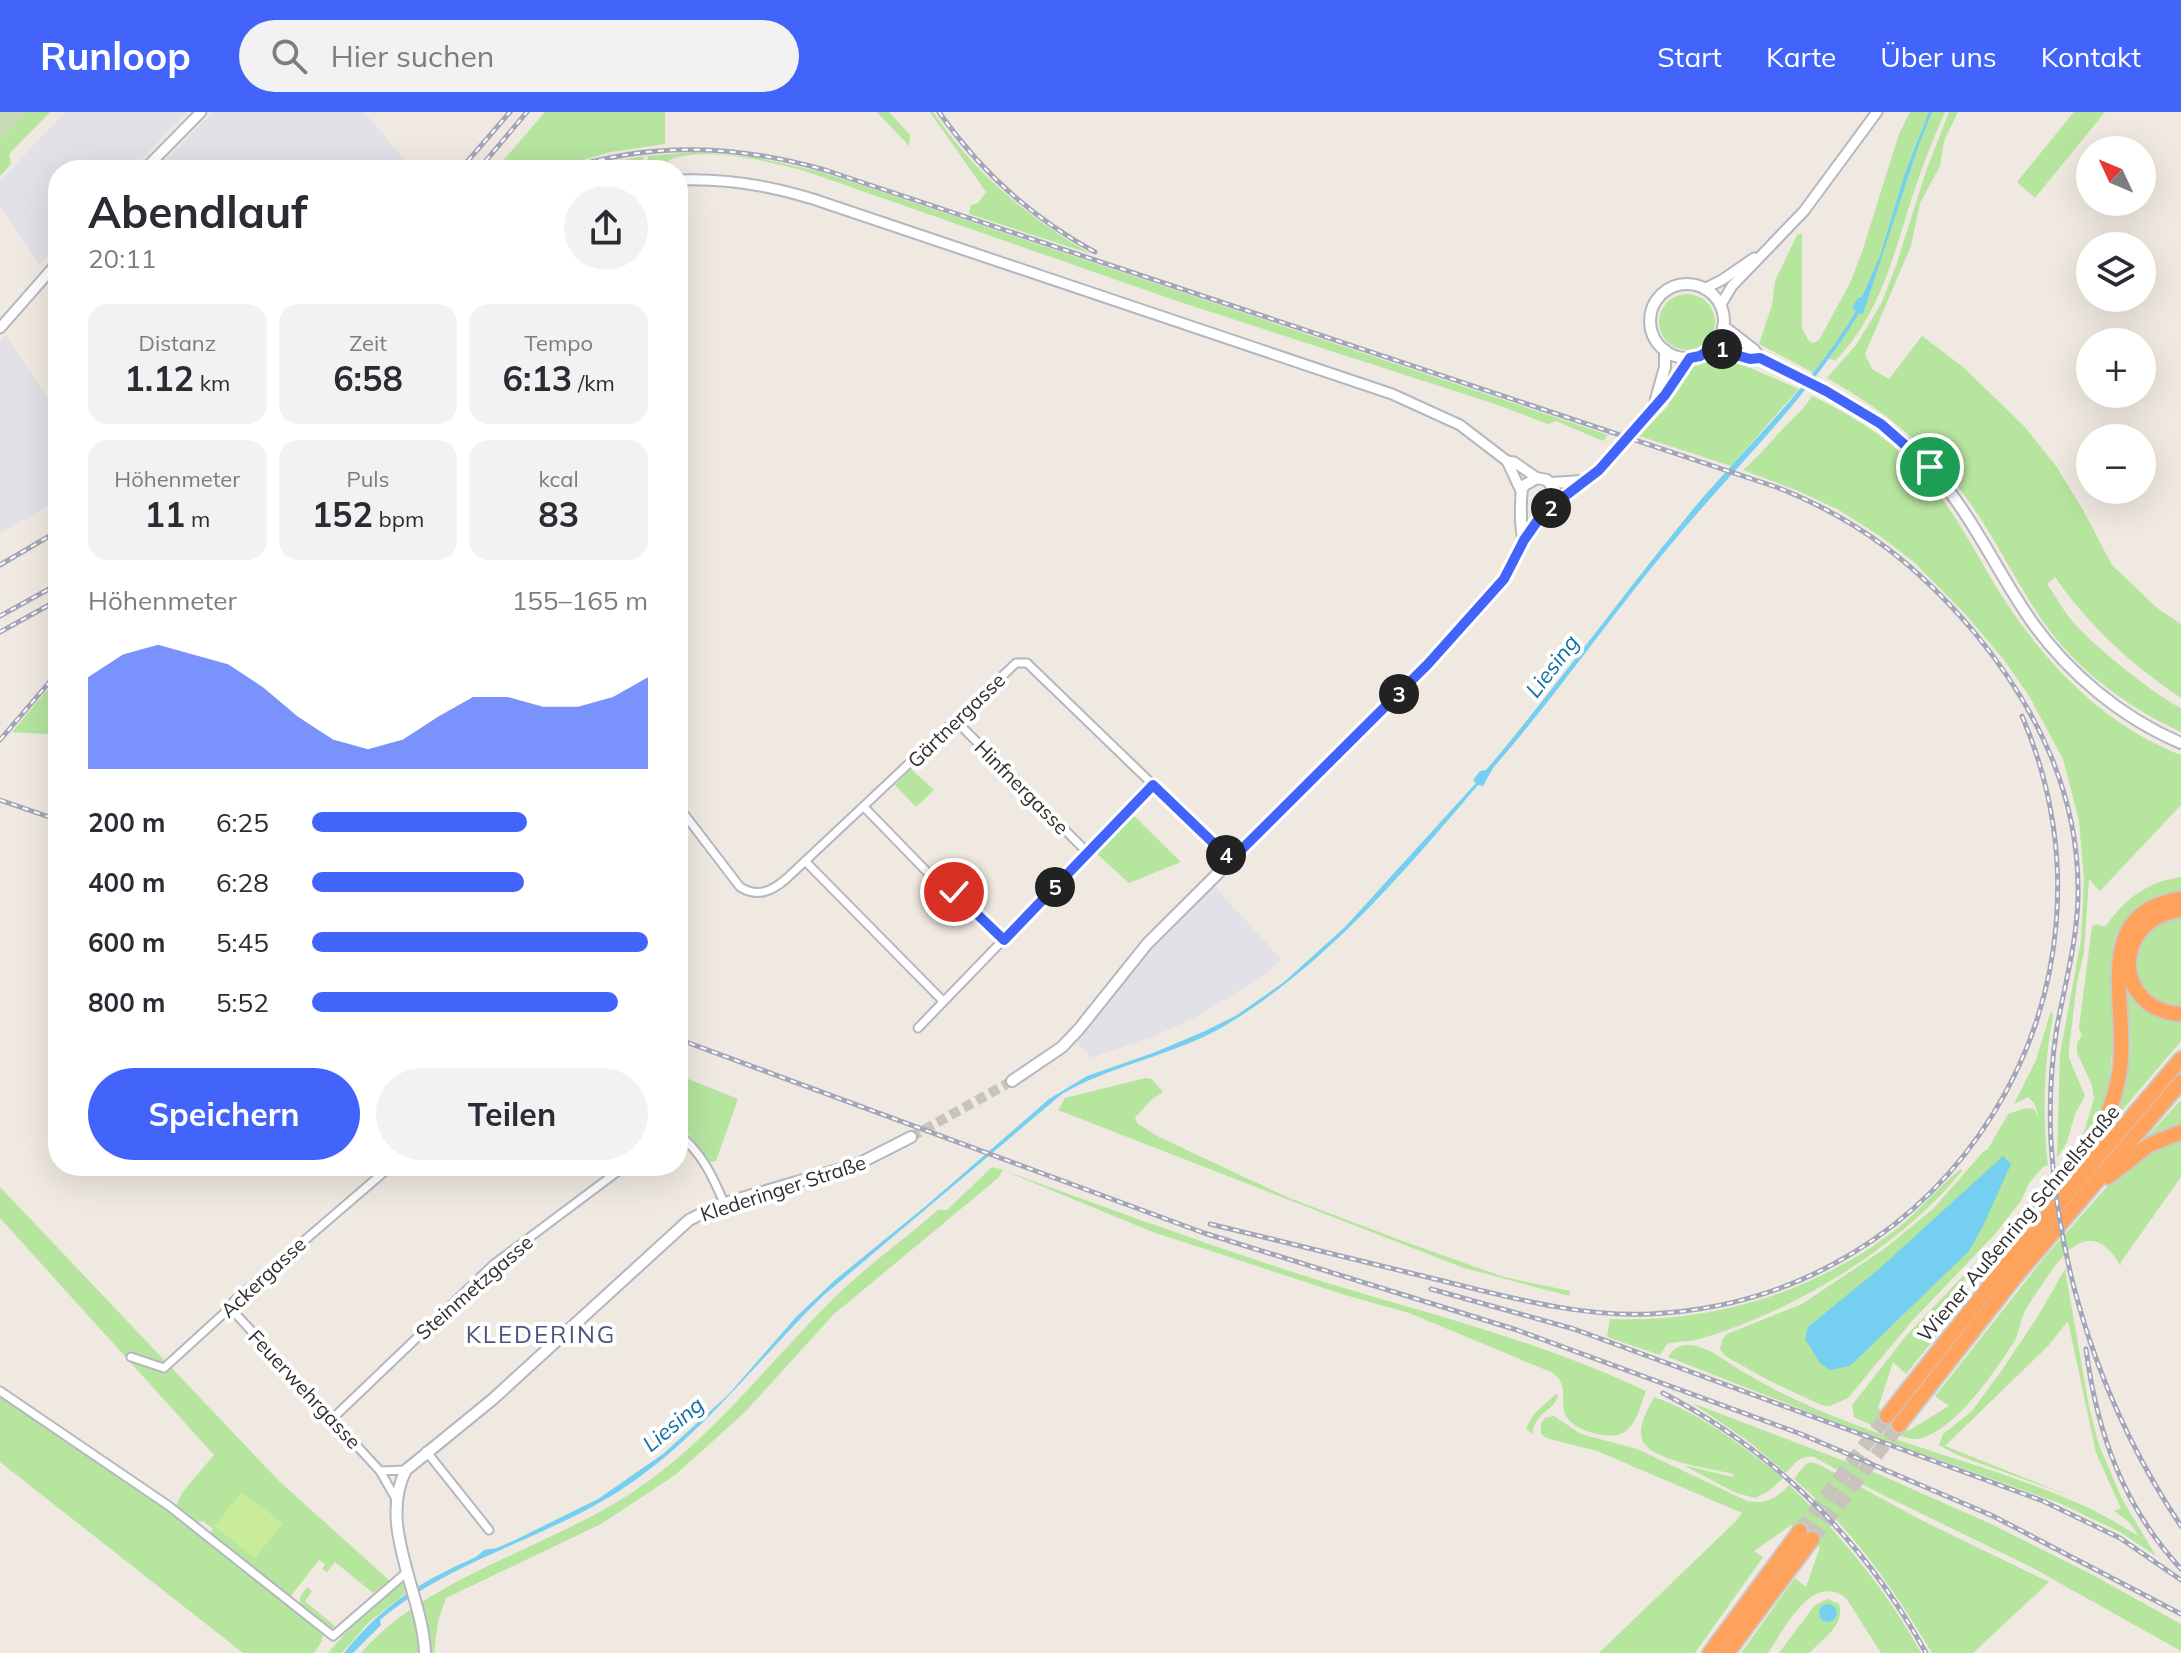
<!DOCTYPE html>
<html lang="de">
<head>
<meta charset="utf-8">
<style>
	:root { --surface:#fff; --page:#f2f2f3; --text:#2b2b33; --muted:#7c7c81; --accent:#4264fb }
	body { margin:0; font-family:Mulish,sans-serif; background:var(--page); color:var(--text); height:100vh; display:flex; flex-direction:column; font-size:30px; white-space:nowrap }
	* { box-sizing:border-box; margin:0 }
	p { font-size:26px; color:var(--muted) }
	.icon { flex:none; width:44px; height:44px; fill:none; stroke:currentColor; stroke-width:2; stroke-linecap:round; stroke-linejoin:round }
	.map { position:relative; flex:1; overflow:hidden }
	.panel { position:absolute; left:48px; top:48px; width:640px; height:1016px; display:flex; flex-direction:column; background:var(--surface); border-radius:32px; box-shadow:0 8px 32px #0002 }
	.panel>* { flex:none }
	.needle { width:52px; rotate:314deg }
	.fabs { position:absolute; left:2076px; top:24px; display:grid; gap:16px }
	.fabs a { display:grid; place-items:center; width:80px; height:80px; border-radius:50%; background:var(--surface); box-shadow:0 8px 32px #0002; font-size:40px }
	.pin { position:absolute; display:grid; place-items:center; width:68px; height:68px; color:#fff; margin:-34px; border:4px solid #fff; border-radius:50%; box-shadow:0 2px 8px #0007 }
	.km { position:absolute; width:40px; height:40px; margin:-20px; border-radius:50%; background:#222; color:#fff; font-size:22px; line-height:40px; text-align:center }
	.round { display:grid; place-items:center; flex:none; width:84px; height:84px; border-radius:42px; background:var(--page) }
	.headline { display:flex; align-items:center; justify-content:space-between; height:136px; padding:0 40px }
	h1 { font-size:44px; font-weight:700; line-height:60px }
	.metrics { display:grid; grid-template-columns:repeat(3,1fr); gap:12px; height:136px; padding:8px 40px }
	.metrics div { display:grid; align-content:center; border-radius:20px; background:var(--page); text-align:center }
	.metrics b { font-size:34px; font-weight:700 }
	.metrics small { font-size:22px; font-weight:400 }
	.metrics p { font-size:22px }
	.chart { height:224px; padding:16px 40px }
	.chart p { display:flex; justify-content:space-between }
	.chart svg { width:100%; height:144px; margin-top:8px; fill:var(--accent); opacity:.7 }
	.action { display:flex; gap:16px; margin-top:auto; padding:16px 40px }
	.action a { flex:1; height:92px; border-radius:48px; background:var(--accent); color:#fff; font-size:32px; font-weight:700; line-height:92px; text-align:center }
	.action a+a { background:var(--page); color:var(--text) }
	ul { padding:0 40px; list-style:none; font-size:26px }
	li { display:grid; grid-template-columns:128px 96px 1fr; align-items:center; height:60px }
	li i { height:20px; border-radius:10px; background:var(--accent) }
	header { display:flex; align-items:center; gap:48px; box-sizing:border-box; height:112px; padding:0 40px; background:var(--accent); color:#fff }
	header strong { font-size:38px }
	nav { display:flex; gap:44px; margin-inline-start:auto; font-size:28px }
	.search { width:560px; height:72px; background:var(--page); display:flex; align-items:center; gap:20px; box-sizing:border-box; padding:0 28px; border-radius:44px; color:var(--muted); font-size:30px }
	.map>svg:first-child { display:block }
</style>
</head>
<body>
<header>
<strong>Runloop</strong>
<div class="search"><svg class="icon" aria-label="search" viewBox="0 0 24 24"><circle cx="10" cy="10" r="6"/><path d="M15 15l6 6"/></svg>Hier suchen</div>
<nav><a>Start</a><a>Karte</a><a>Über uns</a><a>Kontakt</a></nav>
</header>
<div class="map">
<svg width="2181" height="1541" viewBox="0 0 2181 1541">
	<rect width="100%" height="100%" fill="#efe9e1"/>
	<!-- industrial -->
	<g fill="#e3e1e8">
		<path d="M65 0H187L131 58H58V134L39 153 0 94V69Z"/>
		<path d="M213 0H364L411 55 407 58H156Z"/>
		<path d="M6 223 58 301V389L0 421V231Z"/>
		<path d="M1214 774 1282 848 1261 865 1195 906 1156 923 1091 946 1076 929 1090 914 1130 858Z"/>
	</g>
	<!-- green -->
	<g fill="#b6e59e">
		<path d="M27 0H50L9 42 11 52 0 64V28Z"/>
		<path d="M545 0H665V32L610 40 551 58H495Z"/>
		<path d="M877 0H889L910 23 909 34Z"/>
		<path d="M930 0H933C977 64 1025 103 1091 142L969 102 971 93 978 91 986 80Z"/>
		<path d="M1910 0H1945C1932 29 1921 58 1911 88 1893 146 1879 204 1835 249L1825 245 1814 261 1759 232 1772 193 1775 169 1797 123 1802 121V216L1808 228 1813 231 1819 228 1850 171 1862 140 1899 22Z"/>
		<path d="M1949 0H1958L1944 29 1940 54 1920 91 1911 134 1865 242 1872 257 1889 267 1922 224 1963 255 2024 314 2056 354 2083 398 2112 453 2157 496 2181 512V586C2132 553 2089 514 2055 465L2047 472C2054 482 2061 494 2068 504 2088 530 2152 581 2181 596V620C2130 597 2080 560 2047 515 2016 472 1994 422 1962 380 1925 331 1880 296 1827 266L1856 233 1881 192 1896 154 1926 59Z"/>
		<path d="M2074 0H2105L2035 86 2017 70Z"/>
		<path d="M694 40 754 45 822 60 1608 323 1603 329 1556 309 1548 312 1498 293 1177 189 802 58C764 49 706 34 669 48L664 58H648V44Z"/>
		<path d="M643 44 642 58H578Z"/>
		<circle cx="1687" cy="210" r="28"/>
		<path d="M1723 244 1799 277 1731 354 1639 324 1669 293 1667 290 1690 256Z"/>
		<path d="M1812 284C1853 304 1891 327 1921 361 1952 395 1972 434 1995 473 2039 545 2100 612 2181 643V693L2100 779 2089 767 2084 840 2077 871 2069 936V946L2085 984 2075 1002 2067 1030 2057 1046 2060 942 2081 828 2084 768 2079 709 2063 647 2029 584 2004 548 1966 503 1914 450 1880 424 1839 398 1796 378 1743 358C1757 346 1767 334 1779 321 1790 308 1804 298 1812 284Z"/>
		<path d="M58 565V623L12 620Z"/>
		<path d="M911 657 934 678 916 695 895 673Z"/>
		<path d="M1133 703 1181 750 1129 771 1096 741Z"/>
		<path d="M2181 765V780C2167 781 2159 784 2147 790 2101 815 2113 856 2114 899 2115 925 2109 984 2100 1008 2080 1060 2034 1104 2000 1146L1980 1149 1963 1171 1969 1178 1966 1187 1906 1262 1893 1250 1878 1296 1908 1319 1949 1294 1935 1284 2044 1146 2120 1060 2140 1043 2181 1024V1065L2121 1150V1154C2093 1107 2068 1134 2045 1168 2039 1178 2030 1189 2025 1199 2020 1209 2020 1219 2015 1228 1995 1260 1955 1319 1918 1327 1905 1329 1867 1311 1854 1305L1852 1293 1906 1224 1984 1142 2030 1087 2071 1047 2082 1026 2094 987 2092 973 2077 941V931L2082 923 2079 916 2092 814 2098 812 2105 815C2125 787 2146 770 2181 765Z"/>
		<path d="M2181 802V898L2166 896 2138 874 2132 838 2161 806Z"/>
		<path d="M2126 876C2140 898 2155 905 2181 908V929L2113 1009C2123 981 2133 951 2130 920 2129 905 2122 891 2126 876Z"/>
		<path d="M2051 899 2053 903C2044 952 2042 1004 2048 1053L2043 1055 2029 1071 2021 1089 1995 1122 1912 1209 1848 1286 1830 1294 1821 1293 1770 1269 1725 1244 1720 1237 1722 1228 1727 1222 1802 1192 1884 1137 1933 1097 1983 1040 1988 1037 2008 1002 2026 996 2034 997 2039 1005 2034 991 2028 985 2014 992 2036 948Z"/>
		<path d="M686 966 738 987 716 1049 710 1050 687 1020 678 1015V970Z"/>
		<path d="M1146 966 1152 967 1163 980 1151 988 1135 1006 1138 1012 1159 1025 1289 1086 1400 1128 1504 1165 1570 1179 1569 1184 1464 1156 1058 998 1065 986Z"/>
		<path d="M2181 988V1015L2143 1029Z"/>
		<path d="M992 1055 1003 1058C1109 1097 1216 1136 1324 1170 1433 1203 1543 1230 1646 1279 1635 1311 1630 1333 1590 1320 1583 1318 1573 1314 1568 1307 1557 1292 1571 1274 1553 1261L1409 1201 1345 1183 1150 1119 1003 1058 998 1066 833 1203 745 1300 675 1363 601 1412 446 1486 438 1509 434 1541H361C428 1464 552 1435 636 1378 714 1325 770 1249 836 1184 868 1153 905 1127 938 1098H947Z"/>
		<path d="M1961 1057 1962 1059C1901 1134 1795 1199 1703 1226 1692 1230 1679 1229 1667 1232L1660 1243 1607 1225 1610 1207C1713 1211 1816 1180 1898 1116 1920 1098 1940 1073 1961 1057Z"/>
		<path d="M0 1075 279 1369 390 1469 373 1481 335 1450 327 1460 322 1457 325 1452 319 1448 290 1485 210 1421 213 1417 203 1409 196 1410 176 1394 182 1381 214 1343 0 1106Z"/>
		<path d="M2065 1157 2089 1295 2099 1333 2122 1387 2156 1444 2120 1420 2059 1391 1842 1313 1668 1245C1672 1238 1678 1233 1687 1233 1709 1233 1728 1252 1747 1262 1764 1272 1782 1282 1801 1290 1891 1332 1989 1352 2080 1392 2101 1401 2119 1413 2139 1424L2129 1410 2114 1399 2121 1396 2096 1341 2068 1209 2048 1234 1945 1334 2073 1385 1957 1343 1939 1333 1943 1322 1972 1299 2002 1258 2038 1204Z"/>
		<path d="M0 1279 130 1367 323 1521 322 1529 314 1541H243L0 1350Z"/>
		<path d="M1556 1282 1558 1283C1553 1302 1538 1295 1532 1322L1526 1316 1535 1301Z"/>
		<path d="M1654 1285C1702 1302 1743 1334 1783 1366L1769 1379 1755 1386 1736 1381 1683 1353 1733 1365 1734 1362C1714 1357 1648 1349 1642 1327 1638 1312 1648 1297 1654 1285Z"/>
		<path d="M1692 1291 1876 1361 1991 1412 2091 1462 2181 1512V1539L2031 1455 1873 1378 1814 1345C1801 1342 1794 1352 1786 1361L1748 1329Z"/>
		<path d="M1554 1304 1581 1322 1637 1337 1747 1389C1765 1393 1777 1386 1789 1373 1841 1423 1886 1477 1921 1541H1881L1846 1486C1811 1460 1785 1517 1768 1541H1741L1795 1466 1806 1475 1820 1435 1791 1413 1754 1439 1763 1445 1695 1541H1599L1736 1409 1742 1401 1597 1339 1546 1326 1541 1322V1312L1545 1306Z"/>
		<path d="M1810 1350 1818 1352 1923 1409 2049 1470 1973 1541H1932C1891 1473 1854 1419 1794 1367L1804 1354Z"/>
		<path d="M402 1469 406 1481 369 1510 342 1541H328L362 1502Z"/>
		<path d="M307 1475 312 1479 305 1489 335 1514 333 1516 325 1514 300 1493V1485Z"/>
		<path d="M1828 1487 1839 1492C1846 1512 1822 1528 1809 1541H1779L1815 1493Z"/>
	</g>
	<!-- cemetery -->
	<path fill="#c8d9b8" d="M0 0H27L0 28Z"/>
	<!-- pitch -->
	<path fill="#c9ec9a" d="M242 1380 283 1411 255 1446 214 1414Z"/>
	<!-- water -->
	<g fill="#75cff0">
		<path d="M1929 0H1932L1917 38 1863 202 1859 201C1808 287 1734 356 1671 432 1610 505 1556 584 1493 656L1483 674 1478 673C1404 760 1329 849 1231 910 1179 943 1115 951 1062 982L824 1183C759 1246 706 1319 631 1371 552 1426 454 1445 380 1508L381 1513 353 1541H344C384 1492 419 1470 476 1445L484 1438 497 1436 515 1428 598 1387 663 1342 728 1283 796 1205 835 1168 927 1093 1049 987 1087 964 1153 941 1205 919 1237 903 1284 870 1345 815 1476 671 1473 668 1480 659 1486 658C1558 573 1623 482 1694 396 1750 330 1811 275 1856 199L1852 196 1858 186 1862 185 1880 144 1905 61Z"/>
		<path d="M2003 1044 2011 1052 1983 1114 1969 1139 1850 1254 1830 1258 1820 1251 1805 1227 1808 1215 1879 1157Z"/>
		<circle cx="1828" cy="1501" r="9"/>
	</g>
	<g fill="none" stroke-linecap="round" stroke-linejoin="round">
		<!-- secondary-tunnel -->
		<path stroke="#c8c4bd" stroke-width="10" stroke-dasharray="10 5" stroke-linecap="butt" d="M911 1025 1012 969"/>
		<!-- motorway-tunnel -->
		<g stroke="#c8c4bd" stroke-width="14" stroke-dasharray="14 7" stroke-linecap="butt">
			<path d="M1800 1419 1887 1304"/>
			<path d="M1812 1427 1899 1313"/>
		</g>
		<defs>
			<g id="minor">
				<path d="M955 608 1088 741"/>
				<path d="M678 694 740 775C758 786 772 779 786 767L1016 551H1027L1231 748"/>
				<path d="M864 695 932 765 950 776 1004 828"/>
				<path d="M805 749 943 889"/>
				<path d="M918 916 1153 673"/>
				<path d="M678 1022C701 1039 713 1065 724 1091"/>
				<path d="M232 1194 234 1200 380 1359 396 1387"/>
				<path d="M131 1245 164 1256 232 1194 234 1189 391 1054"/>
				<path d="M0 1279 169 1394 333 1524 407 1460"/>
				<path d="M332 1307 494 1152 625 1054"/>
				<path d="M426 1339 489 1418"/>
				<path d="M380 1359 406 1358"/>
			</g>
			<g id="tertiary">
				<path d="M144 58 201 0"/>
				<path d="M678 68C725 66 768 73 813 87L1392 282 1460 313 1507 349 1514 350 1537 366"/>
				<path d="M1704 177 1722 168 1754 146"/>
				<path d="M1720 194 1732 174 1804 99 1877 0"/>
				<path d="M0 216 58 150"/>
				<path d="M1507 349 1521 379"/>
			</g>
			<g id="secondary">
				<circle cx="1687" cy="209" r="37"/>
				<path d="M1723 214 1754 238 1760 246"/>
				<path d="M1712 236 1750 247 1760 246C1821 277 1886 305 1932 358 1973 404 1997 460 2032 510 2069 562 2122 606 2181 631"/>
				<path d="M1655 291 1665 255V238"/>
				<path d="M1551 371 1582 369"/>
				<path d="M1524 428C1520 419 1520 383 1523 374L1537 366 1547 368 1556 380 1555 390"/>
				<path d="M1012 969 1062 935 1079 917 1147 832 1428 552 1504 467 1524 428 1543 401 1599 358 1665 283 1690 246"/>
				<path d="M425 1541C423 1483 377 1413 406 1358L493 1287 689 1108 718 1093 858 1052 911 1025"/>
			</g>
			<g id="motorway">
				<path d="M2181 798C2109 808 2114 899 2181 902"/>
				<path d="M2077 1057C2099 1026 2115 994 2120 956 2129 894 2089 799 2181 787"/>
				<path d="M2108 1065 2149 1033 2181 1020"/>
				<path d="M1887 1304 2004 1156 2181 947"/>
				<path d="M1899 1313 2015 1165 2181 970"/>
				<path d="M1710 1541 1800 1419"/>
				<path d="M1727 1541 1812 1427"/>
			</g>
		</defs>
		<!-- minor casing -->
		<use href="#minor" stroke="#b4b7c1" stroke-width="11"/>
		<!-- tertiary casing -->
		<use href="#tertiary" stroke="#b4b7c1" stroke-width="13"/>
		<!-- secondary casing -->
		<use href="#secondary" stroke="#b4b7c1" stroke-width="14"/>
		<!-- motorway casing -->
		<use href="#motorway" stroke="#c9c9c9" stroke-width="18"/>
		<!-- minor -->
		<use href="#minor" stroke="#fff" stroke-width="7"/>
		<!-- tertiary -->
		<use href="#tertiary" stroke="#fff" stroke-width="9"/>
		<!-- secondary -->
		<use href="#secondary" stroke="#fff" stroke-width="10"/>
		<!-- motorway -->
		<use href="#motorway" stroke="#ffa35c" stroke-width="14"/>
		<defs>
			<g id="rail">
				<path d="M939 0C980 59 1032 106 1095 140"/>
				<path d="M460 58 510 0"/>
				<path d="M478 58 527 0"/>
				<path d="M564 58C651 29 737 33 825 58L1779 376C1861 409 1918 454 1975 521 2038 598 2080 684 2078 785 2077 829 2065 872 2057 915 2051 953 2049 991 2051 1030 2059 1166 2105 1301 2181 1414"/>
				<path d="M0 453 58 419"/>
				<path d="M0 504 58 472"/>
				<path d="M0 520 58 488"/>
				<path d="M0 628 58 560"/>
				<path d="M0 688 58 708"/>
				<path d="M678 927 1204 1121 1517 1218 1801 1322 1993 1404 2181 1502"/>
				<path d="M1210 1112C1285 1130 1360 1149 1435 1167 1505 1184 1576 1205 1650 1202 1952 1188 2140 880 2022 604"/>
				<path d="M1431 1177 1574 1217 2043 1389 2120 1426 2181 1468"/>
				<path d="M2086 1237C2097 1321 2123 1394 2181 1457"/>
				<path d="M1663 1281C1776 1340 1865 1430 1926 1541"/>
			</g>
		</defs>
		<!-- rail casing -->
		<use href="#rail" stroke="#a3a6b8" stroke-width="5"/>
		<!-- rail -->
		<use href="#rail" stroke="#fff" stroke-width="2" stroke-dasharray="6" stroke-linecap="butt"/>
	</g>
	<g fill="none" stroke-linecap="round" stroke-linejoin="round">
		<defs>
			<path id="route" d="M954 780 1004 828 1153 673 1231 748 1428 552 1504 467 1524 428 1543 401 1599 358 1665 283 1690 246 1700 244 1712 236 1750 247 1760 246 1826 279 1881 312 1930 355"/>
		</defs>
		<!-- route casing -->
		<use href="#route" stroke="#fff" stroke-width="16"/>
		<!-- route -->
		<use href="#route" stroke="#4264fb" stroke-width="10"/>
	</g>
	<g text-anchor="middle" dominant-baseline="central" stroke-width="8" stroke-linejoin="round" paint-order="stroke">
		<!-- street labels -->
		<g font-size="20" fill="#2e2e2e" stroke="#fff">
			<text transform="translate(956 608) rotate(-44)">Gärtnergasse</text>
			<text transform="translate(1022 675) rotate(45)">Hinfnergasse</text>
			<text transform="translate(783 1076) rotate(-18)">Klederinger Straße</text>
			<text transform="translate(2018 1111) rotate(-50)">Wiener Außenring Schnellstraße</text>
			<text transform="translate(263 1165) rotate(-43)">Ackergasse</text>
			<text transform="translate(474 1175) rotate(-41)">Steinmetzgasse</text>
			<text transform="translate(305 1277) rotate(47)">Feuerwehrgasse</text>
		</g>
		<!-- water labels -->
		<g font-size="22" font-style="italic" fill="#0d6fa3" stroke="#fff">
			<text transform="translate(1552 554) rotate(-53)">Liesing</text>
			<text transform="translate(673 1312) rotate(-40)">Liesing</text>
		</g>
		<!-- quarter labels -->
		<g font-size="24" letter-spacing="2" fill="#4d5680" stroke="#fff">
			<text x="541" y="1222">KLEDERING</text>
		</g>
	</g>
</svg>
<div class="fabs">
<a><svg class="needle" viewBox="-14 -14 28 28"><path d="M0-13l5 13h-10z" fill="#e53935"/><path d="M0 13l5-13h-10z" fill="#7c7c81"/></svg></a>
<a><svg class="icon" aria-label="layers" viewBox="0 0 24 24"><path d="M12 4l9 5-9 5-9-5zM3 14l9 5 9-5"/></svg></a>
<a>+</a>
<a>−</a>
</div>
<div class="pin" style="left:1930px;top:355px;background:#1e9e55"><svg class="icon" aria-label="arrive" viewBox="0 0 24 24"><path d="M6 21V4h12l-3 4 3 4H6"/></svg></div>
<div class="pin" style="left:954px;top:780px;background:#d93025"><svg class="icon" aria-label="check" viewBox="0 0 24 24"><path d="M5 12l5 5 9-10"/></svg></div>
<b class="km" style="left:1722px;top:237px">1</b>
<b class="km" style="left:1551px;top:396px">2</b>
<b class="km" style="left:1399px;top:582px">3</b>
<b class="km" style="left:1226px;top:743px">4</b>
<b class="km" style="left:1055px;top:775px">5</b>
<section class="panel">
<div class="headline"><div><h1>Abendlauf</h1><p>20:11</p></div><a class="round"><svg class="icon" aria-label="share" viewBox="0 0 24 24"><path d="M12 15V3M7 8l5-5 5 5M5 13v7h14v-7"/></svg></a></div>
<div class="metrics">
<div><p>Distanz</p><b>1.12<small> km</small></b></div>
<div><p>Zeit</p><b>6:58</b></div>
<div><p>Tempo</p><b>6:13<small> /km</small></b></div>
</div>
<div class="metrics">
<div><p>Höhenmeter</p><b>11<small> m</small></b></div>
<div><p>Puls</p><b>152<small> bpm</small></b></div>
<div><p>kcal</p><b>83</b></div>
</div>
<div class="chart"><p><span>Höhenmeter</span>155–165 m</p>
<svg viewBox="0 0 160 44" preserveAspectRatio="none"><path d="M0 44V16L10 9L20 6L30 9L40 12L50 19L60 28L70 35L80 38L90 35L100 28L110 22L120 22L130 25L140 25L150 22L160 16V44z"/></svg>
</div>
<ul>
<li><b>200 m</b>6:25<i style="width:64%"></i></li>
<li><b>400 m</b>6:28<i style="width:63%"></i></li>
<li><b>600 m</b>5:45<i style="width:100%"></i></li>
<li><b>800 m</b>5:52<i style="width:91%"></i></li>
</ul>
<div class="action"><a>Speichern</a><a>Teilen</a></div>
</section>
</div>
</body>
</html>
